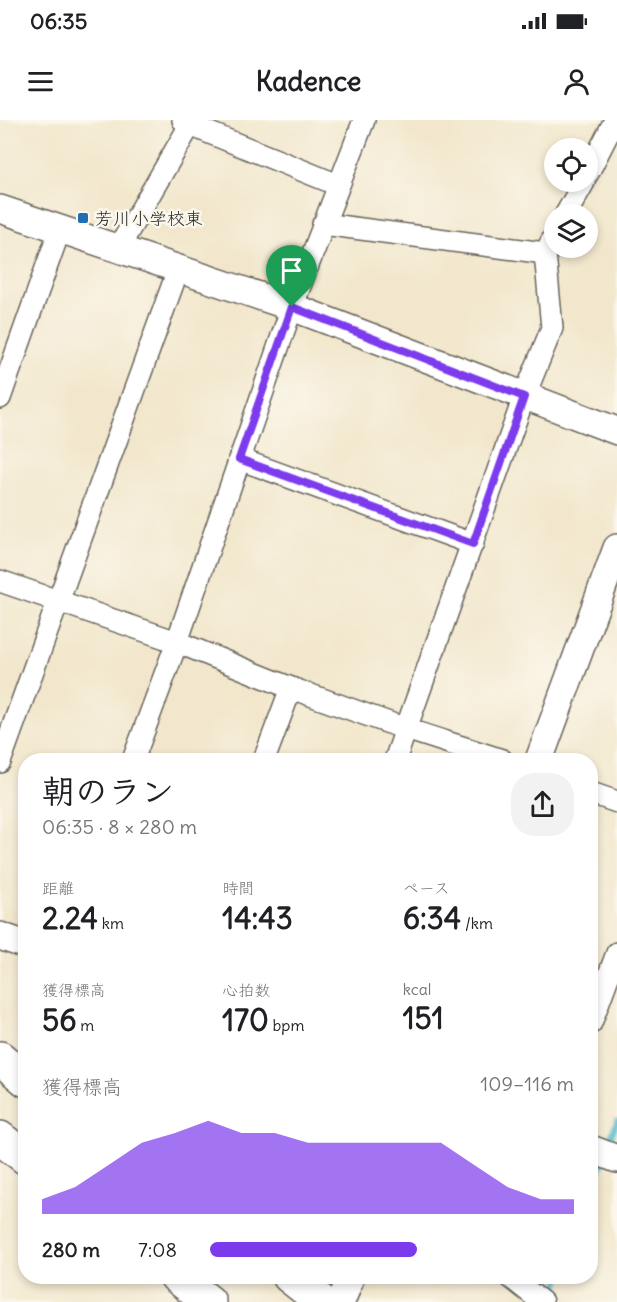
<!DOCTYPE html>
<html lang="ja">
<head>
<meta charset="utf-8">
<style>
	:root { --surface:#fff; --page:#f2f2f2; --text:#202124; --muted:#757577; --accent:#7c3aed }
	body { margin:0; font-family:Delius,"Klee One",sans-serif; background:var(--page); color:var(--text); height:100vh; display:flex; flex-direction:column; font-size:22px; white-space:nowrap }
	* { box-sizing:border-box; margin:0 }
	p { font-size:20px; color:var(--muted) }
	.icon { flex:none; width:33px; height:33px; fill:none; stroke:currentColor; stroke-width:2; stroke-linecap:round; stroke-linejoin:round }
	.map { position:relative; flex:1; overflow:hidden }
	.details { position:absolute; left:18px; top:633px; width:580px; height:531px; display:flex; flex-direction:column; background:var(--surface); border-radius:24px; box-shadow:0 3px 9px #0003 }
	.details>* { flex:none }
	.fabs { position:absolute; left:544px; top:18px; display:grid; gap:12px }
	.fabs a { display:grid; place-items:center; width:54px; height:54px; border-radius:50%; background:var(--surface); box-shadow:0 3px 9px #0003; font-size:30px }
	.pin { position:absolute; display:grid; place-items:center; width:51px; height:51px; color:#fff; margin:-62px -26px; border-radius:50% 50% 50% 0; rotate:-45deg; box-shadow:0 0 6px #0007 }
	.pin .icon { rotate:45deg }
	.round { display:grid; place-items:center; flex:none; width:63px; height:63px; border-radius:24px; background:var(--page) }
	.summary { display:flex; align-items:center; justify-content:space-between; height:102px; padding:0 24px }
	h1 { font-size:33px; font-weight:700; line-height:45px }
	.metrics { display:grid; grid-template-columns:repeat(3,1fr); gap:9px; height:102px; padding:6px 24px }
	.metrics div { display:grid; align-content:center }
	.metrics b { font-size:30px; font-weight:700 }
	.metrics small { font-size:16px; font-weight:400 }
	.metrics p { font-size:16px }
	.chart { height:168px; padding:12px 24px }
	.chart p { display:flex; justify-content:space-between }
	.chart svg { width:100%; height:108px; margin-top:6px; fill:var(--accent); opacity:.7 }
	ul { padding:0 24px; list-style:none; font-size:20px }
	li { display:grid; grid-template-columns:96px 72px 1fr; align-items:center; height:45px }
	li i { height:15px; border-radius:8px; background:var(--accent) }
	.status { display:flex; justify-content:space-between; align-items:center; height:42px; padding:0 30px; background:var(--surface); direction:ltr }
	.status svg { height:16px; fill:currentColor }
	header { display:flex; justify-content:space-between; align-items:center; height:78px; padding:0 24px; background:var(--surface); font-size:27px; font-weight:700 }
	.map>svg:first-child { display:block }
</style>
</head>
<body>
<div class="status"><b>06:35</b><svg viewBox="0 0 49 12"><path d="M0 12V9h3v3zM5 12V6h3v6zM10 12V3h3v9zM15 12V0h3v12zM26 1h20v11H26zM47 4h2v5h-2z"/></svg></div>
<header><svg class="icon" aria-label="menu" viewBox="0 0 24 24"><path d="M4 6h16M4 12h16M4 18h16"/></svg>Kadence<svg class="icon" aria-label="person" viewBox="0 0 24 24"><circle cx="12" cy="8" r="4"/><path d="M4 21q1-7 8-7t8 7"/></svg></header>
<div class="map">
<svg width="617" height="1182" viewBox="0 0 617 1182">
	<rect width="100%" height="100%" fill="#fbf7ec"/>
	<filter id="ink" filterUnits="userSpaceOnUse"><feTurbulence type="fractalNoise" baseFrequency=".0167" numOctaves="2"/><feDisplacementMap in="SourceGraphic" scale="12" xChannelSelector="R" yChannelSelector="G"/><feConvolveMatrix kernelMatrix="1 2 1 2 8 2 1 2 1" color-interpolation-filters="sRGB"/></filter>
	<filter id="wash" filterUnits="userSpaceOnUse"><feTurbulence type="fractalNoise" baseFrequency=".008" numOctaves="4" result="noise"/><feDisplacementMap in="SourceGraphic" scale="24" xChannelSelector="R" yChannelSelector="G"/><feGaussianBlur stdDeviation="1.35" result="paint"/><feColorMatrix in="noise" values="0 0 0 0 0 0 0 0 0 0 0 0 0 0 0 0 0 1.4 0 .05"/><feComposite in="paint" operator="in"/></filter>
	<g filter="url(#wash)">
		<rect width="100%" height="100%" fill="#f2e7cc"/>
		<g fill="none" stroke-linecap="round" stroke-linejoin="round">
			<!-- stream -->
			<g stroke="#51b9ce" stroke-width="6">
				<path d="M607 1027 617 1001"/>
				<path d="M591 1073 603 1039"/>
				<path d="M552 1182 561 1156"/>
			</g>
		</g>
	</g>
	<g filter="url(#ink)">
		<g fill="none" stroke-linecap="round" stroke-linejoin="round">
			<defs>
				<g id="minor">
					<path d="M183 0 190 5 338 65"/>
					<path d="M588 53 615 0"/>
					<path d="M566 94 584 62"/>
					<path d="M323 104 545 133"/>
					<path d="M118 129 193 0"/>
					<path d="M0 278 60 109"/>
					<path d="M239 339 473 424"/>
					<path d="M0 461 177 522 291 568 406 609 502 640"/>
					<path d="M133 640 177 522 292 187 364 0"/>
					<path d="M264 640 291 568"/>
					<path d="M395 640 524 277 552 208 545 133 555 115"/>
					<path d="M0 642 178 150"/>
					<path d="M591 673 617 682"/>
					<path d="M591 903 617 833"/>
					<path d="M509 1156 542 1182"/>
				</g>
				<g id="tertiary">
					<path d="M0 89 292 187 617 311"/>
					<path d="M539 640 617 428"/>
					<path d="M0 816 26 825"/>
					<path d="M591 1029 617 1039"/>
					<path d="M341 1182 351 1156"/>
				</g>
				<g id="trunk">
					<path d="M0 938 26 960"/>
					<path d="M0 1018 26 1038"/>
					<path d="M176 1156 209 1182"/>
					<path d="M289 1156 322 1182"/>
				</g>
			</defs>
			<!-- minor casing -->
			<use href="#minor" stroke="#67635a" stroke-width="24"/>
			<!-- tertiary casing -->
			<use href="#tertiary" stroke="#67635a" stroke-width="30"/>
			<!-- trunk casing -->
			<use href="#trunk" stroke="#67635a" stroke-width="36"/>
			<!-- minor -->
			<use href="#minor" stroke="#fff" stroke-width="21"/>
			<!-- tertiary -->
			<use href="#tertiary" stroke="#fff" stroke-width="27"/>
			<!-- trunk -->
			<use href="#trunk" stroke="#fff" stroke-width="33"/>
		</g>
	</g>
	<g fill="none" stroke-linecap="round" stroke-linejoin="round" filter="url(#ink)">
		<defs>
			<path id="route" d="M292 187 524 277 473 424 239 339Z"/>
		</defs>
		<!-- route casing -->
		<use href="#route" stroke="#fff" stroke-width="12"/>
		<!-- route -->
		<use href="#route" stroke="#7c3aed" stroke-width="8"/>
	</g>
	<!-- markers -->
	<rect fill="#1f6fb2" stroke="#fbf7ec" stroke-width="2" x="77" y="92" width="12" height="12" rx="3"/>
	<g text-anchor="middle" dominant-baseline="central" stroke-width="5" stroke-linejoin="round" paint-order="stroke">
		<!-- poi labels -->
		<g font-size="18" fill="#1c1c1c" stroke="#fbf7ec" text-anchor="start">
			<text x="95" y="98">芳川小学校東</text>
		</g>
	</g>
</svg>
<div class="fabs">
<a><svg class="icon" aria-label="locate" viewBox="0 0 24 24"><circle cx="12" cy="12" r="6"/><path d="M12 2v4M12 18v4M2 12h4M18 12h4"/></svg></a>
<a><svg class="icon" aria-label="layers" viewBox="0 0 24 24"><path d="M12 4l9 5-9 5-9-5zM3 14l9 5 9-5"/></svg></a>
</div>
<div class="pin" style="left:292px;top:187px;background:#1e9e55"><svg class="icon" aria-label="arrive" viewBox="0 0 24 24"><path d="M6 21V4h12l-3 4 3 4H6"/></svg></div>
<section class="details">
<div class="summary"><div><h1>朝のラン</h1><p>06:35 · 8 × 280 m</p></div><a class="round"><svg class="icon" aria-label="share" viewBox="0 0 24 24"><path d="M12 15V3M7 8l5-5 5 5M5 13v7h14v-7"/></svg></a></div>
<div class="metrics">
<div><p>距離</p><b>2.24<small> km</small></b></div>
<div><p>時間</p><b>14:43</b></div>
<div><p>ペース</p><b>6:34<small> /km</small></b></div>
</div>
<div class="metrics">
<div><p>獲得標高</p><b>56<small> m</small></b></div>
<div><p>心拍数</p><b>170<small> bpm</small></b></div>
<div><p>kcal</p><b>151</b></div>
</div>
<div class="chart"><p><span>獲得標高</span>109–116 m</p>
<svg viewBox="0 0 160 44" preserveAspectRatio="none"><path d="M0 44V38L10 33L20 24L30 15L40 11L50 6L60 11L70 11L80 15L90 15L100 15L110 15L120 15L130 24L140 33L150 38L160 38V44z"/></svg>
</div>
<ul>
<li><b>280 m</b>7:08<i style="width:57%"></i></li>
</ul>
</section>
</div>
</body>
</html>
